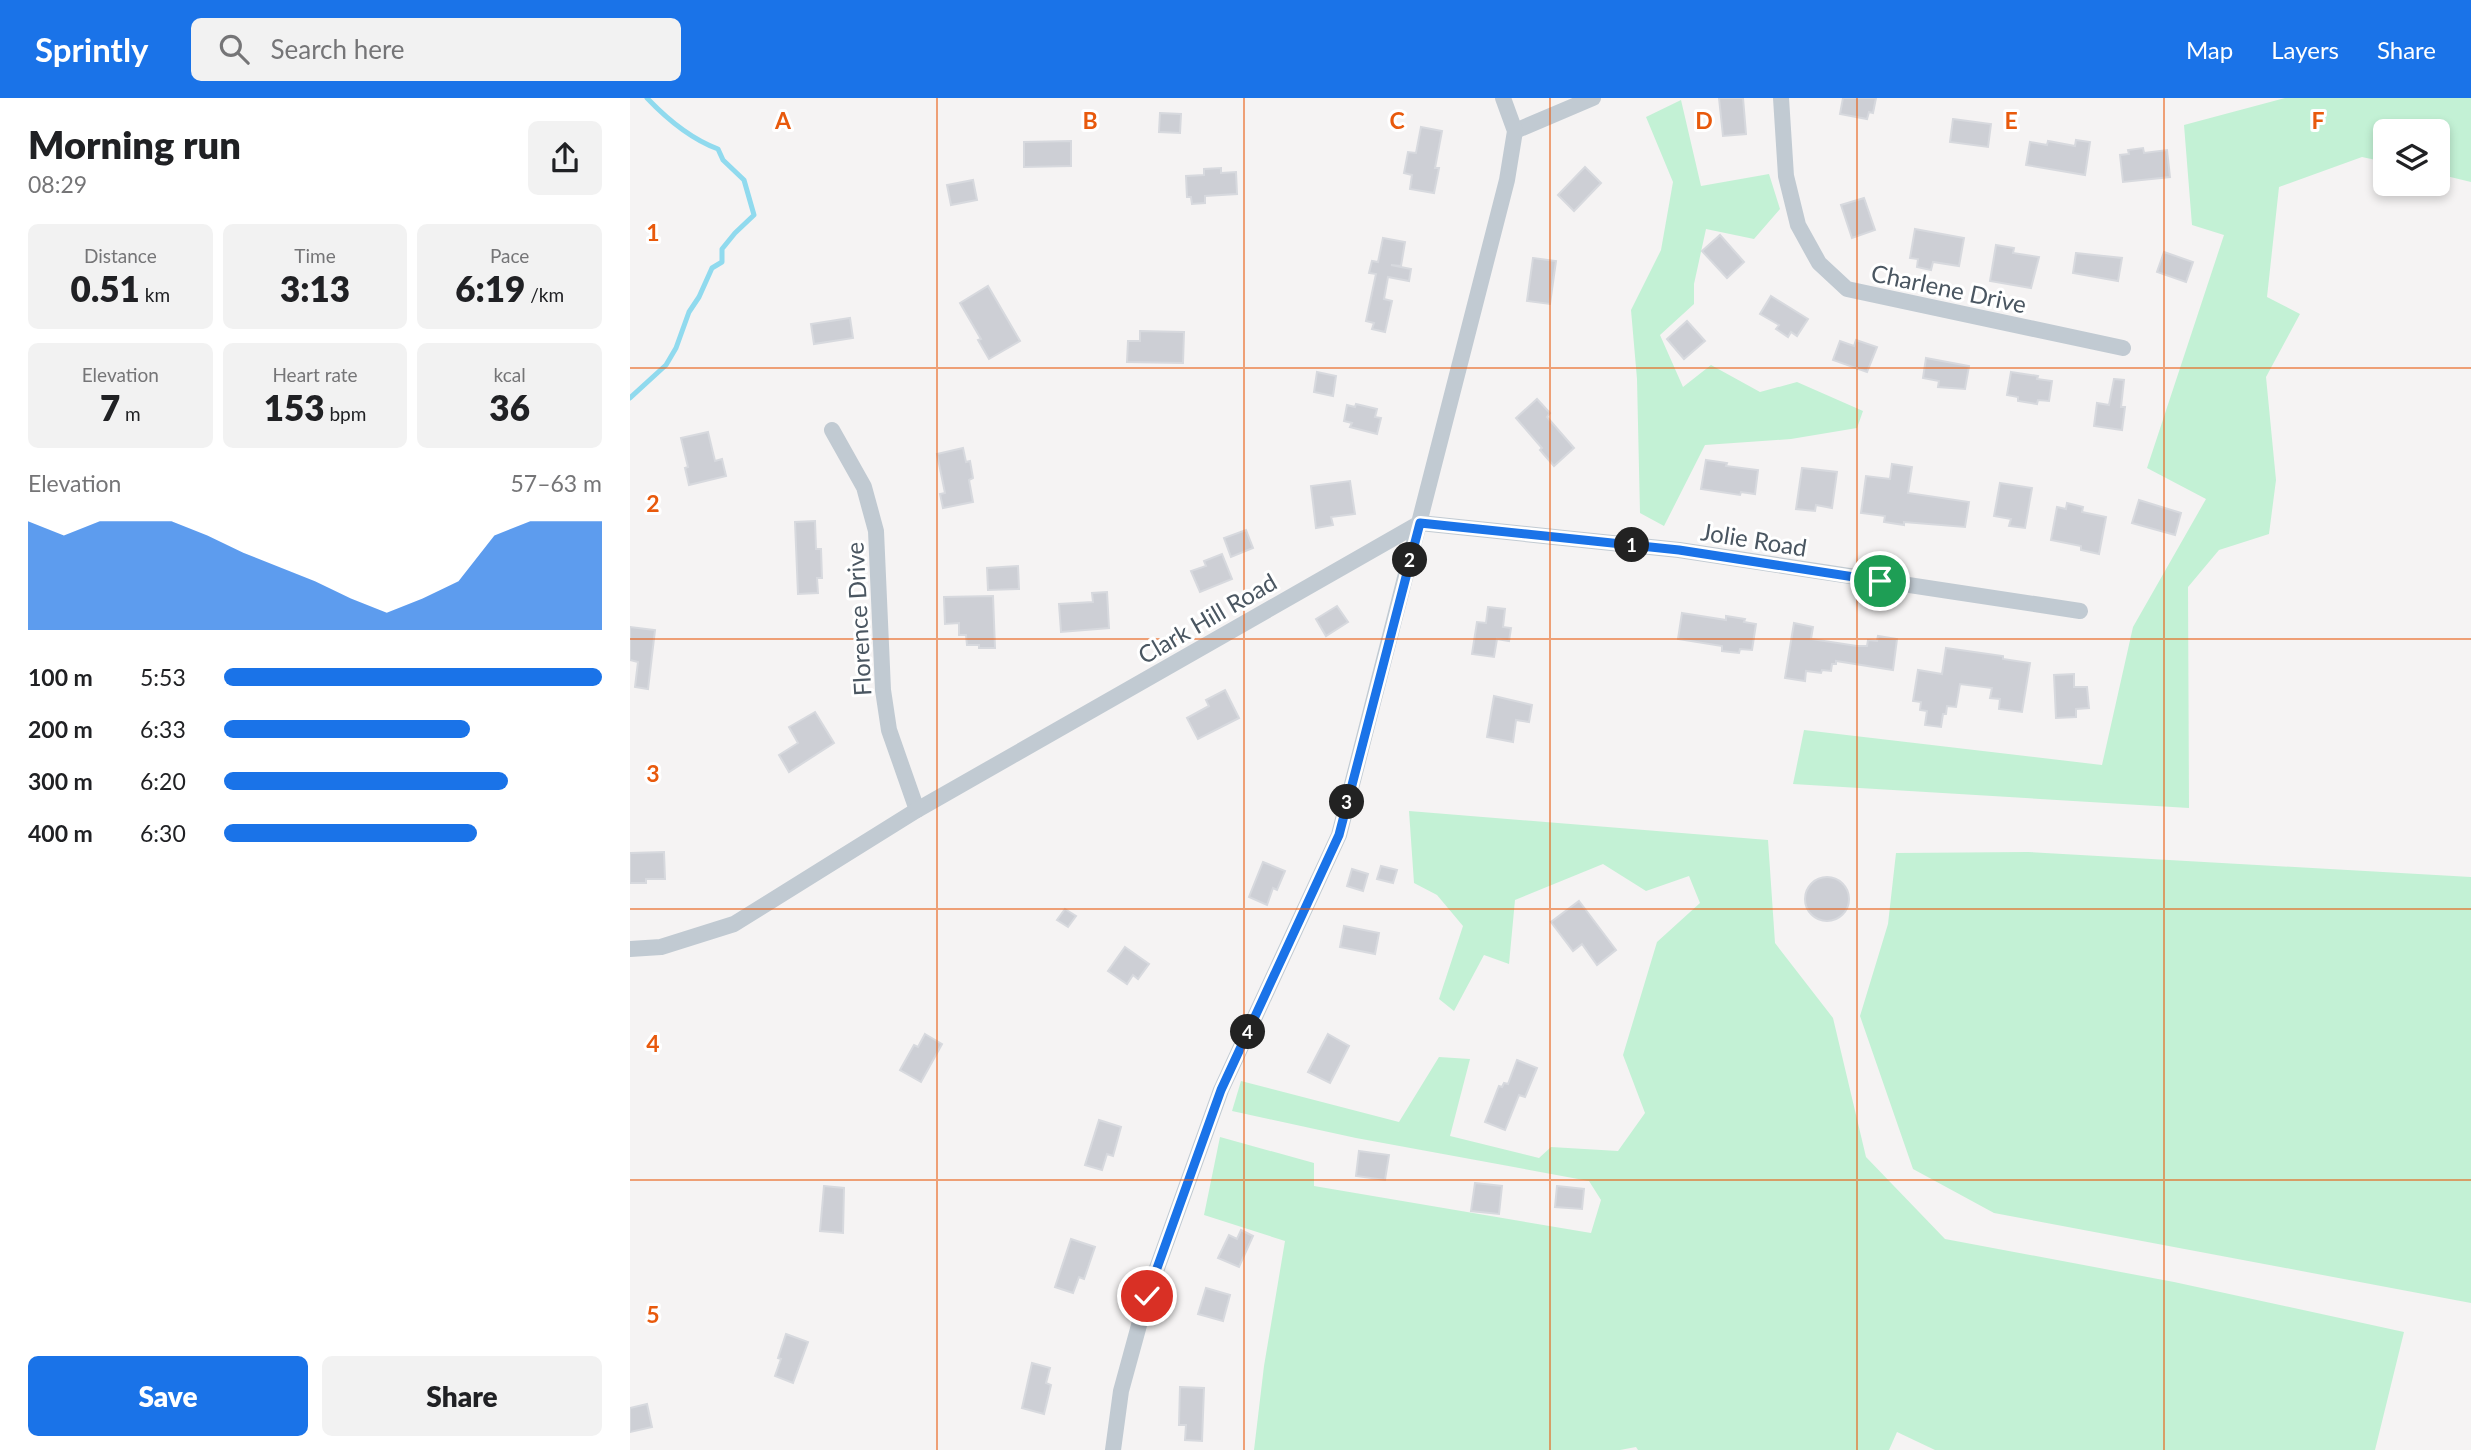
<!DOCTYPE html>
<html lang="en">
<head>
<meta charset="utf-8">
<style>
	:root { --surface:#fff; --page:#f2f2f2; --text:#202124; --muted:#757577; --accent:#1a73e8 }
	body { margin:0; font-family:Lato,sans-serif; background:var(--page); color:var(--text); height:100vh; display:flex; flex-direction:column; font-size:26px; white-space:nowrap }
	* { box-sizing:border-box; margin:0 }
	p { font-size:23px; color:var(--muted) }
	.icon { flex:none; width:38px; height:38px; fill:none; stroke:currentColor; stroke-width:2; stroke-linecap:round; stroke-linejoin:round }
	.map { position:relative; flex:1; overflow:hidden }
	.sheet { display:flex; flex-direction:column; background:var(--surface); width:630px }
	.sheet>* { flex:none }
	.controls { position:absolute; left:1743px; top:21px; display:grid; gap:14px }
	.controls a { display:grid; place-items:center; width:77px; height:77px; border-radius:10px; background:var(--surface); box-shadow:0 4px 10px #0003; font-size:35px }
	.pin { position:absolute; display:grid; place-items:center; width:60px; height:60px; color:#fff; margin:-30px; border:4px solid #fff; border-radius:50%; box-shadow:0 2px 7px #0007 }
	.km { position:absolute; width:35px; height:35px; margin:-18px; border-radius:50%; background:#222; color:#fff; font-size:19px; line-height:35px; text-align:center }
	.round { display:grid; place-items:center; flex:none; width:74px; height:74px; border-radius:10px; background:var(--page) }
	.summary { display:flex; align-items:center; justify-content:space-between; height:119px; padding:0 28px }
	h1 { font-size:38px; font-weight:800; line-height:52px }
	.figures { display:grid; grid-template-columns:repeat(3,1fr); gap:10px; height:119px; padding:7px 28px }
	.figures div { display:grid; align-content:center; border-radius:10px; background:var(--page); text-align:center }
	.figures b { font-size:35px; font-weight:800 }
	.figures small { font-size:19px; font-weight:400 }
	.figures p { font-size:19px }
	.chart { height:196px; padding:14px 28px }
	.chart p { display:flex; justify-content:space-between }
	.chart svg { width:100%; height:126px; margin-top:7px; fill:var(--accent); opacity:.7 }
	.cta { display:flex; gap:14px; margin-top:auto; padding:14px 28px }
	.cta a { flex:1; height:80px; border-radius:10px; background:var(--accent); color:#fff; font-size:28px; font-weight:800; line-height:80px; text-align:center }
	.cta a+a { background:var(--page); color:var(--text) }
	ul { padding:0 28px; list-style:none; font-size:23px }
	li { display:grid; grid-template-columns:112px 84px 1fr; align-items:center; height:52px }
	li i { height:18px; border-radius:9px; background:var(--accent) }
	header { display:flex; align-items:center; gap:42px; box-sizing:border-box; height:98px; padding:0 35px; background:var(--accent); color:#fff }
	header strong { font-size:33px }
	nav { display:flex; gap:38px; margin-inline-start:auto; font-size:24px }
	.search { width:490px; height:63px; background:var(--page); display:flex; align-items:center; gap:18px; box-sizing:border-box; padding:0 24px; border-radius:10px; color:var(--muted); font-size:26px }
	main { display:flex; flex:1; min-height:0 }
	.map>svg:first-child { display:block }
</style>
</head>
<body>
<header>
<strong>Sprintly</strong>
<div class="search"><svg class="icon" aria-label="search" viewBox="0 0 24 24"><circle cx="10" cy="10" r="6"/><path d="M15 15l6 6"/></svg>Search here</div>
<nav><a>Map</a><a>Layers</a><a>Share</a></nav>
</header>
<main>
<section class="sheet">
<div class="summary"><div><h1>Morning run</h1><p>08:29</p></div><a class="round"><svg class="icon" aria-label="share" viewBox="0 0 24 24"><path d="M12 15V3M7 8l5-5 5 5M5 13v7h14v-7"/></svg></a></div>
<div class="figures">
<div><p>Distance</p><b>0.51<small> km</small></b></div>
<div><p>Time</p><b>3:13</b></div>
<div><p>Pace</p><b>6:19<small> /km</small></b></div>
</div>
<div class="figures">
<div><p>Elevation</p><b>7<small> m</small></b></div>
<div><p>Heart rate</p><b>153<small> bpm</small></b></div>
<div><p>kcal</p><b>36</b></div>
</div>
<div class="chart"><p><span>Elevation</span>57–63 m</p>
<svg viewBox="0 0 160 44" preserveAspectRatio="none"><path d="M0 44V6L10 11L20 6L30 6L40 6L50 11L60 17L70 22L80 27L90 33L100 38L110 33L120 27L130 11L140 6L150 6L160 6V44z"/></svg>
</div>
<ul>
<li><b>100 m</b>5:53<i style="width:100%"></i></li>
<li><b>200 m</b>6:33<i style="width:65%"></i></li>
<li><b>300 m</b>6:20<i style="width:75%"></i></li>
<li><b>400 m</b>6:30<i style="width:67%"></i></li>
</ul>
<div class="cta"><a>Save</a><a>Share</a></div>
</section>
<div class="map">
<svg width="1841" height="1352" viewBox="0 0 1841 1352">
	<rect width="100%" height="100%" fill="#f5f3f3"/>
	<!-- green -->
	<g fill="#c3f1d5">
		<path d="M1655 0H1841V84L1808 76V33H1755V64L1732 59 1649 89 1637 199 1670 216 1636 279 1646 382 1639 436 1589 452 1558 489 1559 710 1163 686 1174 632 1472 667 1503 529 1576 401 1517 370 1594 137 1562 127 1554 27Z"/>
		<path d="M1051 2 1071 88 1139 76 1150 111 1124 141 1076 131 1064 186V206L1030 237 1053 289 1081 267 1130 294 1167 284 1233 313 1227 330 1161 341 1075 347 1034 428 1010 415 1007 281 1001 212 1031 152 1043 84 1016 19Z"/>
		<path d="M779 713 1138 742 1145 845 1203 920 1236 1059 1315 1141 1544 1184 1774 1234 1745 1352H1305L1267 1334 1259 1352H1008L1006 1349 990 1352H624L634 1268 655 1143 574 1117 590 1039 684 1065V1088L961 1135 971 1102 959 1083 726 1040 602 1013 611 983 769 1024 809 959 840 961 820 1038 909 1060 921 1049 988 1053 1015 1015 993 957 1027 844 1070 805 1059 778 1016 793 973 766 885 802 879 866 854 857 824 913 809 901 833 828 807 797 784 785Z"/>
		<path d="M1398 754 1841 779V1205L1364 1115 1283 1071 1230 918 1258 826 1266 755Z"/>
	</g>
	<g fill="none" stroke-linecap="round" stroke-linejoin="round">
		<!-- stream -->
		<path stroke="#90daee" stroke-width="5" d="M0 300 36 267 46 250 59 214 69 199 82 170 92 164V151L105 135 124 117 114 82 93 62 88 51C61 41 36 20 17 0"/>
	</g>
	<!-- building -->
	<g fill="#cdcfd5" stroke="#d7d9de" stroke-width="2">
		<path d="M1089 0H1113L1116 36 1093 38Z"/>
		<path d="M1213 0H1246L1243 15 1239 14 1237 21 1210 16Z"/>
		<path d="M530 15 551 16 550 35 529 34Z"/>
		<path d="M1323 21 1361 26 1358 49 1320 44Z"/>
		<path d="M791 29 812 33 805 70H809L804 95 780 91 782 77 774 75 778 54 786 55Z"/>
		<path d="M1446 42 1460 44 1455 77 1396 67 1400 44 1417 47 1418 43 1445 48Z"/>
		<path d="M441 43V68L394 69V44Z"/>
		<path d="M1513 50 1514 55 1537 52 1540 79 1493 84 1490 57 1499 56 1498 52Z"/>
		<path d="M955 69 971 85 944 113 928 97Z"/>
		<path d="M591 70V75L606 74 607 96 575 98V105L562 106 561 99H557L556 78 574 77V71Z"/>
		<path d="M343 82 347 102 321 107 317 87Z"/>
		<path d="M1234 100 1245 132 1222 140 1211 107Z"/>
		<path d="M1285 131 1334 140 1329 168 1303 164 1301 172 1287 169 1288 161 1280 160Z"/>
		<path d="M1090 137 1114 164 1097 180 1072 153Z"/>
		<path d="M753 140 775 144 771 168 761 167 781 171 779 183 758 179 754 201 762 203 755 234 742 231 744 225 736 223 746 176 739 175 742 163 748 164Z"/>
		<path d="M1366 147 1384 150 1383 155 1409 159 1401 190 1360 183Z"/>
		<path d="M1534 154 1563 164 1556 184 1527 174Z"/>
		<path d="M1446 155 1492 160 1488 183 1443 175Z"/>
		<path d="M903 160 926 163 920 206 897 203Z"/>
		<path d="M358 188 390 243 359 261 348 242 351 241 330 205Z"/>
		<path d="M1141 198 1178 221 1167 238 1161 234 1158 239 1146 231 1149 227 1130 216Z"/>
		<path d="M220 220 223 240 184 246 181 226Z"/>
		<path d="M1057 223 1075 243 1054 261 1037 241Z"/>
		<path d="M510 233 554 234 553 265 497 264 498 243H510Z"/>
		<path d="M1226 242 1247 249 1237 274 1203 262 1210 243 1224 248Z"/>
		<path d="M1296 260 1339 268 1335 291 1308 289 1309 283 1293 280Z"/>
		<path d="M687 274 706 278 703 298 684 294Z"/>
		<path d="M1381 274 1408 278 1407 281 1422 283 1419 303 1408 302 1407 306 1388 303V299L1377 297Z"/>
		<path d="M1484 281 1494 282 1491 309H1495L1492 332 1464 328 1467 305 1479 307Z"/>
		<path d="M907 301 920 315 917 319 944 350 924 368 910 352 912 350 886 320Z"/>
		<path d="M726 306 747 311 745 319 751 320 747 336 720 329 722 325 714 323 717 307 725 309Z"/>
		<path d="M78 334 85 363 92 361 96 378 59 387 55 370 58 369 51 340Z"/>
		<path d="M333 350 336 364 340 363 343 380 339 382 343 404 313 410 310 396 315 395 307 356Z"/>
		<path d="M1076 362 1097 365 1096 368 1128 372 1125 396 1111 394 1110 397 1071 391Z"/>
		<path d="M1262 366 1282 369 1278 395 1339 404 1335 429 1274 424V427L1254 424 1255 418 1231 415 1236 378 1260 381Z"/>
		<path d="M1172 370 1207 374 1202 410 1186 407 1185 413 1166 411Z"/>
		<path d="M720 383 725 416 701 419 703 427 686 430 681 388Z"/>
		<path d="M1370 385 1402 390 1395 430 1379 428 1381 421 1364 418Z"/>
		<path d="M1509 402 1551 415 1545 437 1502 425Z"/>
		<path d="M1437 405 1453 409 1452 414 1476 419 1469 456 1451 452V448L1421 442 1427 409 1436 411Z"/>
		<path d="M185 423 186 451H191L192 480H187L188 495 168 496 165 424Z"/>
		<path d="M616 432 623 450 601 459 594 440Z"/>
		<path d="M592 456 602 481 570 494 561 473 576 468 574 463Z"/>
		<path d="M388 468 389 491 358 492 357 470Z"/>
		<path d="M477 494 479 530 431 534 429 506 463 504 462 495Z"/>
		<path d="M363 498 365 550H349V547H337L336 537H329V525L315 526 314 499Z"/>
		<path d="M707 508 718 524 696 538 686 521Z"/>
		<path d="M858 509 875 511 873 529 881 530 879 543 867 541 864 559 842 556 847 524 856 525Z"/>
		<path d="M1052 515 1096 522V518L1115 521 1114 524 1126 526 1122 552 1110 551 1109 555 1092 553V548L1048 541Z"/>
		<path d="M1164 525 1183 529 1181 541 1227 548H1237L1238 542 1247 543 1248 538 1267 541 1263 572 1206 563V566H1202L1201 573 1192 572 1191 575 1176 573 1175 583 1155 580Z"/>
		<path d="M0 529 25 532 18 591 5 589 8 564 0 562Z"/>
		<path d="M1316 550 1373 558V561L1400 565 1392 614 1369 611 1370 601 1360 600 1362 590 1330 586 1326 609 1317 608 1316 616H1313L1311 629 1295 627 1297 613 1290 612 1291 604 1283 603 1288 572 1312 576Z"/>
		<path d="M1444 576V589H1457L1459 610 1446 611V619L1426 620 1424 577Z"/>
		<path d="M595 592 609 620 568 641 557 620 579 608 576 602Z"/>
		<path d="M864 598 902 607 899 624 886 622 883 644 857 639Z"/>
		<path d="M185 614 204 645 159 674 149 657 168 645 159 629Z"/>
		<path d="M34 754 35 781H16V785H0V755Z"/>
		<path d="M633 764 655 773 647 792 643 790 637 807 619 799Z"/>
		<path d="M751 768 767 772 763 785 747 781Z"/>
		<path d="M722 771 738 776 733 793 717 788Z"/>
		<circle cx="1197" cy="801" r="22"/>
		<path d="M949 803 986 852 967 867 952 846 943 853 921 824Z"/>
		<path d="M435 811 446 818 438 829 427 822Z"/>
		<path d="M714 828 749 835 745 856 710 849Z"/>
		<path d="M495 849 519 866 508 881 503 877 497 886 478 873Z"/>
		<path d="M295 936 312 946 291 984 270 972 284 947 288 949Z"/>
		<path d="M698 936 719 948 700 985 678 974Z"/>
		<path d="M887 962 907 970 895 999 889 997 875 1032 855 1024 869 988 872 989 874 985 878 986Z"/>
		<path d="M469 1022 491 1029 483 1058 477 1056 472 1072 455 1067Z"/>
		<path d="M729 1053 759 1057 755 1082 726 1078Z"/>
		<path d="M845 1085 872 1088 869 1116 841 1113Z"/>
		<path d="M194 1088 214 1090 213 1135 190 1133Z"/>
		<path d="M927 1088 954 1091 952 1111 925 1109Z"/>
		<path d="M611 1132 623 1138 609 1169 588 1160 599 1137 607 1141Z"/>
		<path d="M441 1141 465 1149 454 1181 449 1179 443 1195 425 1189Z"/>
		<path d="M576 1190 600 1197 593 1223 568 1216Z"/>
		<path d="M156 1236 178 1244 163 1285 145 1278 151 1261 148 1260Z"/>
		<path d="M402 1265 420 1270 416 1285 421 1287 414 1316 392 1310Z"/>
		<path d="M550 1289 574 1290 572 1343 555 1342 556 1327H549Z"/>
		<path d="M17 1306 22 1329 0 1334V1310Z"/>
	</g>
	<g fill="none" stroke-linecap="round" stroke-linejoin="round">
		<!-- minor -->
		<g stroke="#c1cad2" stroke-width="16">
			<path d="M1151 0 1156 78 1168 127 1189 165 1217 191 1493 250"/>
			<path d="M885 33 963 0"/>
			<path d="M202 332 234 389 246 433 253 592 259 632 287 712"/>
			<path d="M790 425 1049 452 1450 513"/>
			<path d="M0 851 31 849 104 826 287 712 790 425"/>
			<path d="M483 1352 491 1293 517 1198 591 992 709 737 877 82 885 33 873 0"/>
		</g>
	</g>
	<g fill="none" stroke-linecap="round" stroke-linejoin="round">
		<defs>
			<path id="route" d="M517 1198 591 992 709 737 790 425 1049 452 1250 483"/>
		</defs>
		<!-- route casing -->
		<use href="#route" stroke="#fff" stroke-width="14"/>
		<!-- route -->
		<use href="#route" stroke="#1a73e8" stroke-width="9"/>
	</g>
	<!-- grid -->
	<path fill="none" stroke="#e8590c" stroke-width="2" stroke-opacity="0.55" d="M307 0V1352M614 0V1352M920 0V1352M1227 0V1352M1534 0V1352M0 270H1841M0 541H1841M0 811H1841M0 1082H1841"/>
	<g text-anchor="middle" dominant-baseline="central" stroke-width="6" stroke-linejoin="round" paint-order="stroke">
		<!-- street labels -->
		<g font-size="24" fill="#4a5661" stroke="#fff">
			<text transform="translate(1319 190) rotate(12)">Charlene Drive</text>
			<text transform="translate(1124 441) rotate(9)">Jolie Road</text>
			<text transform="translate(577 520) rotate(-30)">Clark Hill Road</text>
			<text transform="translate(228 521) rotate(-93)">Florence Drive</text>
		</g>
	</g>
	<g font-size="23" text-anchor="middle" font-weight="bold" fill="#e8590c" stroke="#fff" stroke-width="6" stroke-linejoin="round" paint-order="stroke">
		<text x="153" y="31">A</text>
		<text x="460" y="31">B</text>
		<text x="767" y="31">C</text>
		<text x="1074" y="31">D</text>
		<text x="1381" y="31">E</text>
		<text x="1688" y="31">F</text>
		<text x="23" y="143">1</text>
		<text x="23" y="414">2</text>
		<text x="23" y="684">3</text>
		<text x="23" y="954">4</text>
		<text x="23" y="1225">5</text>
	</g>
</svg>
<div class="controls">
<a><svg class="icon" aria-label="layers" viewBox="0 0 24 24"><path d="M12 4l9 5-9 5-9-5zM3 14l9 5 9-5"/></svg></a>
</div>
<div class="pin" style="left:1250px;top:483px;background:#1e9e55"><svg class="icon" aria-label="arrive" viewBox="0 0 24 24"><path d="M6 21V4h12l-3 4 3 4H6"/></svg></div>
<div class="pin" style="left:517px;top:1198px;background:#d93025"><svg class="icon" aria-label="check" viewBox="0 0 24 24"><path d="M5 12l5 5 9-10"/></svg></div>
<b class="km" style="left:1002px;top:447px">1</b>
<b class="km" style="left:780px;top:462px">2</b>
<b class="km" style="left:717px;top:704px">3</b>
<b class="km" style="left:618px;top:934px">4</b>
</div>
</main>
</body>
</html>
